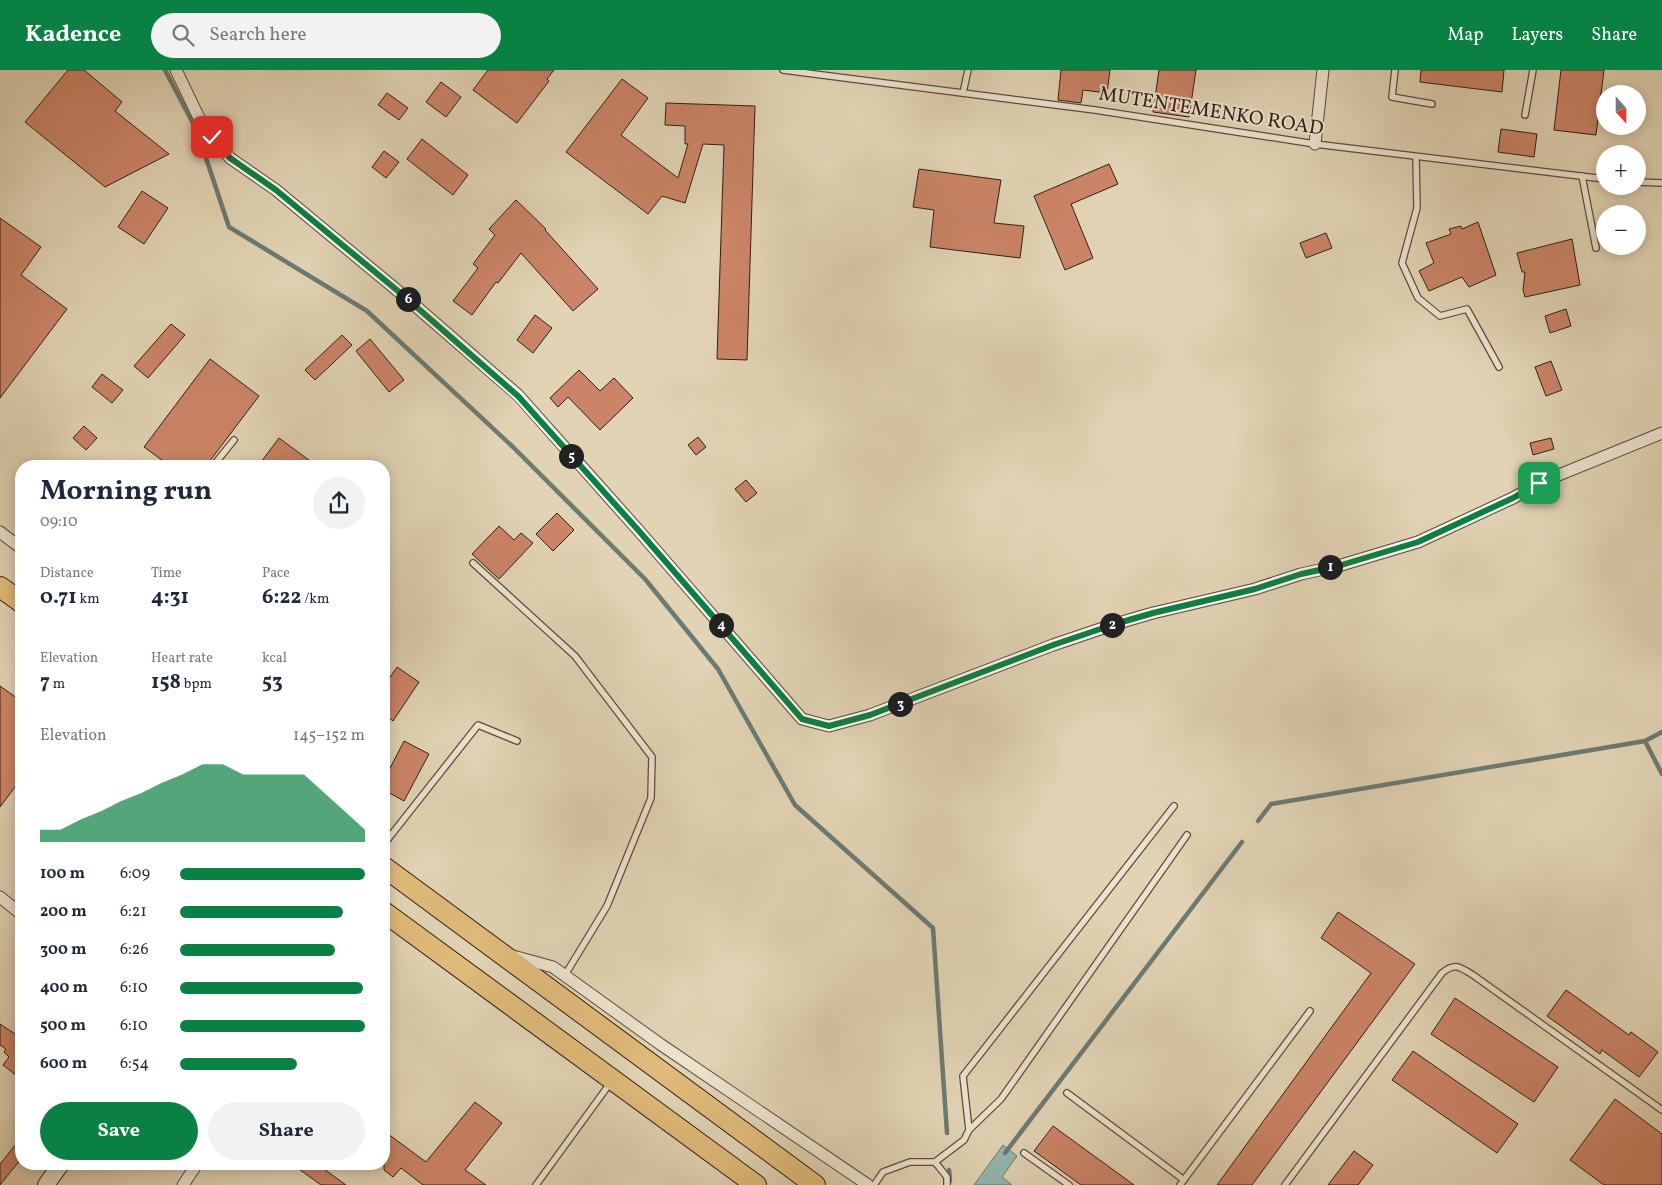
<!DOCTYPE html>
<html lang="en">
<head>
<meta charset="utf-8">
<style>
	:root { --surface:#fff; --page:#f2f2f3; --text:#1f2937; --muted:#747a83; --accent:#0b8043 }
	body { margin:0; font-family:Vollkorn,serif; background:var(--page); color:var(--text); height:100vh; display:flex; flex-direction:column; font-size:19px; white-space:nowrap }
	* { box-sizing:border-box; margin:0 }
	p { font-size:16px; color:var(--muted) }
	.icon { flex:none; width:28px; height:28px; fill:none; stroke:currentColor; stroke-width:2; stroke-linecap:round; stroke-linejoin:round }
	.map { position:relative; flex:1; overflow:hidden }
	.details { position:absolute; left:15px; top:390px; width:375px; height:710px; display:flex; flex-direction:column; background:var(--surface); border-radius:20px; box-shadow:0 2px 12px #0003 }
	.details>* { flex:none }
	.needle { width:32px; rotate:159deg }
	.tools { position:absolute; left:1596px; top:15px; display:grid; gap:10px }
	.tools a { display:grid; place-items:center; width:50px; height:50px; border-radius:50%; background:var(--surface); box-shadow:0 2px 12px #0003; font-size:25px }
	.pin { position:absolute; display:grid; place-items:center; width:42px; height:42px; color:#fff; margin:-21px; border-radius:10px; box-shadow:0 2px 8px #0006 }
	.km { position:absolute; width:25px; height:25px; margin:-12px; border-radius:50%; background:#222; color:#fff; font-size:14px; line-height:25px; text-align:center }
	.round { display:grid; place-items:center; flex:none; width:52px; height:52px; border-radius:26px; background:var(--page) }
	.overview { display:flex; align-items:center; justify-content:space-between; height:85px; padding:0 25px }
	h1 { font-size:28px; font-weight:700; line-height:38px }
	.stats { display:grid; grid-template-columns:repeat(3,1fr); gap:8px; height:85px; padding:5px 25px }
	.stats div { display:grid; align-content:center }
	.stats b { font-size:21px; font-weight:700 }
	.stats small { font-size:14px; font-weight:400 }
	.stats p { font-size:14px }
	.chart { height:140px; padding:10px 25px }
	.chart p { display:flex; justify-content:space-between }
	.chart svg { width:100%; height:90px; margin-top:5px; fill:var(--accent); opacity:.7 }
	.cta { display:flex; gap:10px; margin-top:auto; padding:10px 25px }
	.cta a { flex:1; height:58px; border-radius:30px; background:var(--accent); color:#fff; font-size:20px; font-weight:700; line-height:58px; text-align:center }
	.cta a+a { background:var(--page); color:var(--text) }
	ul { padding:0 25px; list-style:none; font-size:16px }
	li { display:grid; grid-template-columns:80px 60px 1fr; align-items:center; height:38px }
	li i { height:12px; border-radius:6px; background:var(--accent) }
	header { display:flex; align-items:center; gap:30px; box-sizing:border-box; height:70px; padding:0 25px; background:var(--accent); color:#fff }
	header strong { font-size:24px }
	nav { display:flex; gap:28px; margin-inline-start:auto; font-size:18px }
	.search { width:350px; height:45px; background:var(--page); display:flex; align-items:center; gap:12px; box-sizing:border-box; padding:0 18px; border-radius:28px; color:var(--muted); font-size:19px }
	.map>svg:first-child { display:block }
</style>
</head>
<body>
<header>
<strong>Kadence</strong>
<div class="search"><svg class="icon" aria-label="search" viewBox="0 0 24 24"><circle cx="10" cy="10" r="6"/><path d="M15 15l6 6"/></svg>Search here</div>
<nav><a>Map</a><a>Layers</a><a>Share</a></nav>
</header>
<div class="map">
<svg width="1662" height="1115" viewBox="0 0 1662 1115">
	<rect width="100%" height="100%" fill="#e1d3b4"/>
	<filter id="stains"><feTurbulence type="fractalNoise" baseFrequency=".004" numOctaves="4"/><feColorMatrix values="0 0 0 0 .2 0 0 0 0 .09 0 0 0 0 .02 0 0 0 .5 -.17"/></filter>
	<radialGradient id="worn" r=".72"><stop offset=".6" stop-color="#630" stop-opacity="0"/><stop offset="1" stop-color="#630" stop-opacity=".3"/></radialGradient>
	<!-- water -->
	<path fill="#94b7b1" stroke="#6c7a73" d="M1003 1075 1017 1086 1002 1107 1012 1115H974Z"/>
	<g fill="none" stroke-linecap="round" stroke-linejoin="round">
		<!-- stream -->
		<g stroke="#6c7a73" stroke-width="4.5">
			<path d="M165 0 197 61 229 157 367 241 513 377 645 509 718 599 795 735 933 858 947 1063"/>
			<path d="M1645 671 1662 704"/>
			<path d="M1258 751 1271 734 1645 671 1662 662"/>
			<path d="M1005 1083 1242 772"/>
			<path d="M949 1100 950 1111"/>
		</g>
	</g>
	<!-- building -->
	<g fill="#cb8467" stroke="#301f16">
		<path d="M68 0H84L122 32 115 41 169 84 105 117 25 52Z"/>
		<path d="M488 0H554L547 9 549 11 517 53 473 20Z"/>
		<path d="M1061 0H1110L1107 23 1083 20 1081 33 1058 30Z"/>
		<path d="M1159 0H1196L1189 47 1153 42Z"/>
		<path d="M1421 0H1504L1502 22 1420 12Z"/>
		<path d="M1561 0H1604L1596 65 1554 60Z"/>
		<path d="M622 9 648 28 621 65 678 108 688 74H685V56L665 55 666 33 755 36 747 290 717 289 724 75 703 74 685 133 662 126 648 144 566 82Z"/>
		<path d="M441 12 461 27 446 47 426 32Z"/>
		<path d="M387 23 408 38 399 50 378 35Z"/>
		<path d="M1501 59 1537 64 1534 87 1498 82Z"/>
		<path d="M422 69 468 105 453 125 407 89Z"/>
		<path d="M384 81 399 92 386 108 372 97Z"/>
		<path d="M1109 94 1118 114 1071 134 1093 188 1065 200 1034 126Z"/>
		<path d="M919 99 1001 110 994 153 1024 156 1020 188 930 177 934 140 913 137Z"/>
		<path d="M142 121 168 138 144 174 118 157Z"/>
		<path d="M516 130 546 159 545 160 598 219 573 241 521 183 498 213 496 212 472 245 453 231 478 198 473 194 495 165 489 159Z"/>
		<path d="M0 148 41 177 21 205 67 239 0 328Z"/>
		<path d="M1478 152 1496 205 1469 217 1462 207 1429 221 1419 201 1434 193 1426 173 1451 164 1449 159 1461 156 1462 159Z"/>
		<path d="M1326 163 1332 178 1306 188 1300 173Z"/>
		<path d="M1572 169 1580 215 1525 227 1523 220 1525 202H1522L1517 183Z"/>
		<path d="M1566 239 1571 256 1550 263 1545 246Z"/>
		<path d="M535 245 552 258 533 283 517 270Z"/>
		<path d="M171 254 185 265 148 308 134 296Z"/>
		<path d="M342 265 352 275 315 310 305 300Z"/>
		<path d="M370 269 404 310 389 322 356 281Z"/>
		<path d="M210 289 259 326 206 396H170L144 377Z"/>
		<path d="M1551 291 1562 320 1546 326 1535 297Z"/>
		<path d="M579 300 600 321 614 308 633 328 600 360 568 327 558 337 550 328Z"/>
		<path d="M102 304 123 320 112 333 92 317Z"/>
		<path d="M84 356 97 368 86 380 73 368Z"/>
		<path d="M698 367 706 377 696 385 688 375Z"/>
		<path d="M279 368 317 396H258Z"/>
		<path d="M1551 368 1554 379 1533 385 1530 373Z"/>
		<path d="M746 410 757 423 746 432 735 419Z"/>
		<path d="M557 443 574 460 553 481 536 464Z"/>
		<path d="M499 456 514 470 521 463 533 473 499 509 472 484Z"/>
		<path d="M397 597 419 612 393 651 384 644V616Z"/>
		<path d="M0 616 21 631V709L0 737Z"/>
		<path d="M404 671 429 684 404 731 384 720V710Z"/>
		<path d="M1338 842 1415 894 1252 1115H1217L1371 903 1321 868Z"/>
		<path d="M1566 920 1629 965 1631 962 1658 982 1639 1007 1602 980 1600 984 1547 946Z"/>
		<path d="M1455 928 1558 997 1534 1032 1431 964Z"/>
		<path d="M0 954 21 968V1009L3 995 9 987 4 982 6 979 0 975Z"/>
		<path d="M1413 981 1518 1054 1497 1083 1392 1010Z"/>
		<path d="M1615 1029 1662 1064V1115H1604L1570 1090Z"/>
		<path d="M475 1032 502 1053 465 1100 486 1115H423L401 1098 393 1107 384 1100V1061L426 1092Z"/>
		<path d="M1053 1056 1134 1115H1081L1034 1081Z"/>
		<path d="M21 1068V1089L0 1115V1094Z"/>
		<path d="M1354 1081 1373 1095 1358 1115H1328Z"/>
		<path d="M292 1094H317L346 1115H321Z"/>
	</g>
	<g fill="none" stroke-linecap="round" stroke-linejoin="round">
		<defs>
			<g id="service">
				<path d="M783 0 1095 40 1315 74 1605 109"/>
				<path d="M1395 0 1392 27 1432 34"/>
				<path d="M963 23 968 0"/>
				<path d="M1525 45 1533 0"/>
				<path d="M1416 87 1417 138 1402 193 1418 228 1440 246 1467 239 1499 297"/>
				<path d="M1582 106 1596 178"/>
				<path d="M1638 112 1662 113"/>
				<path d="M213 396 234 370"/>
				<path d="M473 493 575 586 652 687 651 728 607 836 565 905"/>
				<path d="M384 774 478 655 517 671"/>
				<path d="M1067 1023 1184 1110"/>
				<path d="M969 1060 1001 1029 1187 765"/>
				<path d="M1024 1083 1069 1115"/>
				<path d="M935 1092 947 1107V1115"/>
				<path d="M536 1115 611 1012"/>
				<path d="M874 1115 883 1102 910 1092H935L964 1070 969 1060 963 1006 1174 736"/>
				<path d="M1180 1115 1310 941"/>
				<path d="M1285 1115 1442 903C1455 892 1460 897 1473 905L1662 1040"/>
			</g>
			<g id="minor">
				<path d="M176 0 201 52 230 88 276 120 404 226 518 325 639 461 802 649 829 656 870 645 1053 575 1115 554 1153 543 1255 519 1301 504 1338 496 1418 472 1513 428 1539 413 1662 363"/>
				<path d="M1315 74 1323 0"/>
				<path d="M0 462 21 478"/>
				<path d="M0 827 21 844"/>
				<path d="M513 886 553 897 660 974 868 1115"/>
				<path d="M183 1115 197 1094"/>
			</g>
			<path id="secondary" d="M46 1115 61 1094"/>
			<g id="trunk">
				<path d="M0 517 21 532"/>
				<path d="M384 797 815 1115"/>
				<path d="M384 842 756 1115"/>
			</g>
		</defs>
		<!-- service casing -->
		<use href="#service" stroke="#5c4c3e" stroke-width="8"/>
		<!-- minor casing -->
		<use href="#minor" stroke="#5c4c3e" stroke-width="13"/>
		<!-- secondary casing -->
		<use href="#secondary" stroke="#301f16" stroke-width="18"/>
		<!-- trunk casing -->
		<use href="#trunk" stroke="#301f16" stroke-width="22"/>
		<!-- service -->
		<use href="#service" stroke="#ece2ce" stroke-width="5.5"/>
		<!-- minor -->
		<use href="#minor" stroke="#ece2ce" stroke-width="11"/>
		<!-- secondary -->
		<use href="#secondary" stroke="#ece2ce" stroke-width="16"/>
		<!-- trunk -->
		<use href="#trunk" stroke="#e0ba7a" stroke-width="20"/>
	</g>
	<g fill="none" stroke-linecap="round" stroke-linejoin="round">
		<defs>
			<path id="route" d="M212 67 230 88 276 120 404 226 518 326 639 461 802 649 829 656 870 645 1053 575 1115 554 1153 543 1255 519 1301 504 1338 496 1418 472 1513 428 1539 413"/>
		</defs>
		<!-- route casing -->
		<use href="#route" stroke="#fff" stroke-width="10"/>
		<!-- route -->
		<use href="#route" stroke="#0b8043" stroke-width="6"/>
	</g>
	<g text-anchor="middle" dominant-baseline="central" stroke-width="4" stroke-linejoin="round" paint-order="stroke">
		<!-- street labels -->
		<g font-size="20" fill="#301f16" stroke="#ece2ce">
			<text transform="translate(1211 42) rotate(9)">MUTENTEMENKO ROAD</text>
		</g>
	</g>
	<rect width="100%" height="100%" filter="url(#stains)"/>
	<rect width="100%" height="100%" fill="url(#worn)"/>
</svg>
<div class="tools">
<a><svg class="needle" viewBox="-14 -14 28 28"><path d="M0-13l5 13h-10z" fill="#e53935"/><path d="M0 13l5-13h-10z" fill="#747a83"/></svg></a>
<a>+</a>
<a>−</a>
</div>
<div class="pin" style="left:1539px;top:413px;background:#1e9e55"><svg class="icon" aria-label="arrive" viewBox="0 0 24 24"><path d="M6 21V4h12l-3 4 3 4H6"/></svg></div>
<div class="pin" style="left:212px;top:67px;background:#d93025"><svg class="icon" aria-label="check" viewBox="0 0 24 24"><path d="M5 12l5 5 9-10"/></svg></div>
<b class="km" style="left:1330px;top:497px">1</b>
<b class="km" style="left:1112px;top:555px">2</b>
<b class="km" style="left:900px;top:634px">3</b>
<b class="km" style="left:721px;top:555px">4</b>
<b class="km" style="left:571px;top:386px">5</b>
<b class="km" style="left:408px;top:229px">6</b>
<section class="details">
<div class="overview"><div><h1>Morning run</h1><p>09:10</p></div><a class="round"><svg class="icon" aria-label="share" viewBox="0 0 24 24"><path d="M12 15V3M7 8l5-5 5 5M5 13v7h14v-7"/></svg></a></div>
<div class="stats">
<div><p>Distance</p><b>0.71<small> km</small></b></div>
<div><p>Time</p><b>4:31</b></div>
<div><p>Pace</p><b>6:22<small> /km</small></b></div>
</div>
<div class="stats">
<div><p>Elevation</p><b>7<small> m</small></b></div>
<div><p>Heart rate</p><b>158<small> bpm</small></b></div>
<div><p>kcal</p><b>53</b></div>
</div>
<div class="chart"><p><span>Elevation</span>145–152 m</p>
<svg viewBox="0 0 160 44" preserveAspectRatio="none"><path d="M0 44V38L10 38L20 33L30 29L40 24L50 20L60 15L70 11L80 6L90 6L100 11L110 11L120 11L130 11L140 20L150 29L160 38V44z"/></svg>
</div>
<ul>
<li><b>100 m</b>6:09<i style="width:100%"></i></li>
<li><b>200 m</b>6:21<i style="width:88%"></i></li>
<li><b>300 m</b>6:26<i style="width:84%"></i></li>
<li><b>400 m</b>6:10<i style="width:99%"></i></li>
<li><b>500 m</b>6:10<i style="width:100%"></i></li>
<li><b>600 m</b>6:54<i style="width:63%"></i></li>
</ul>
<div class="cta"><a>Save</a><a>Share</a></div>
</section>
</div>
</body>
</html>
